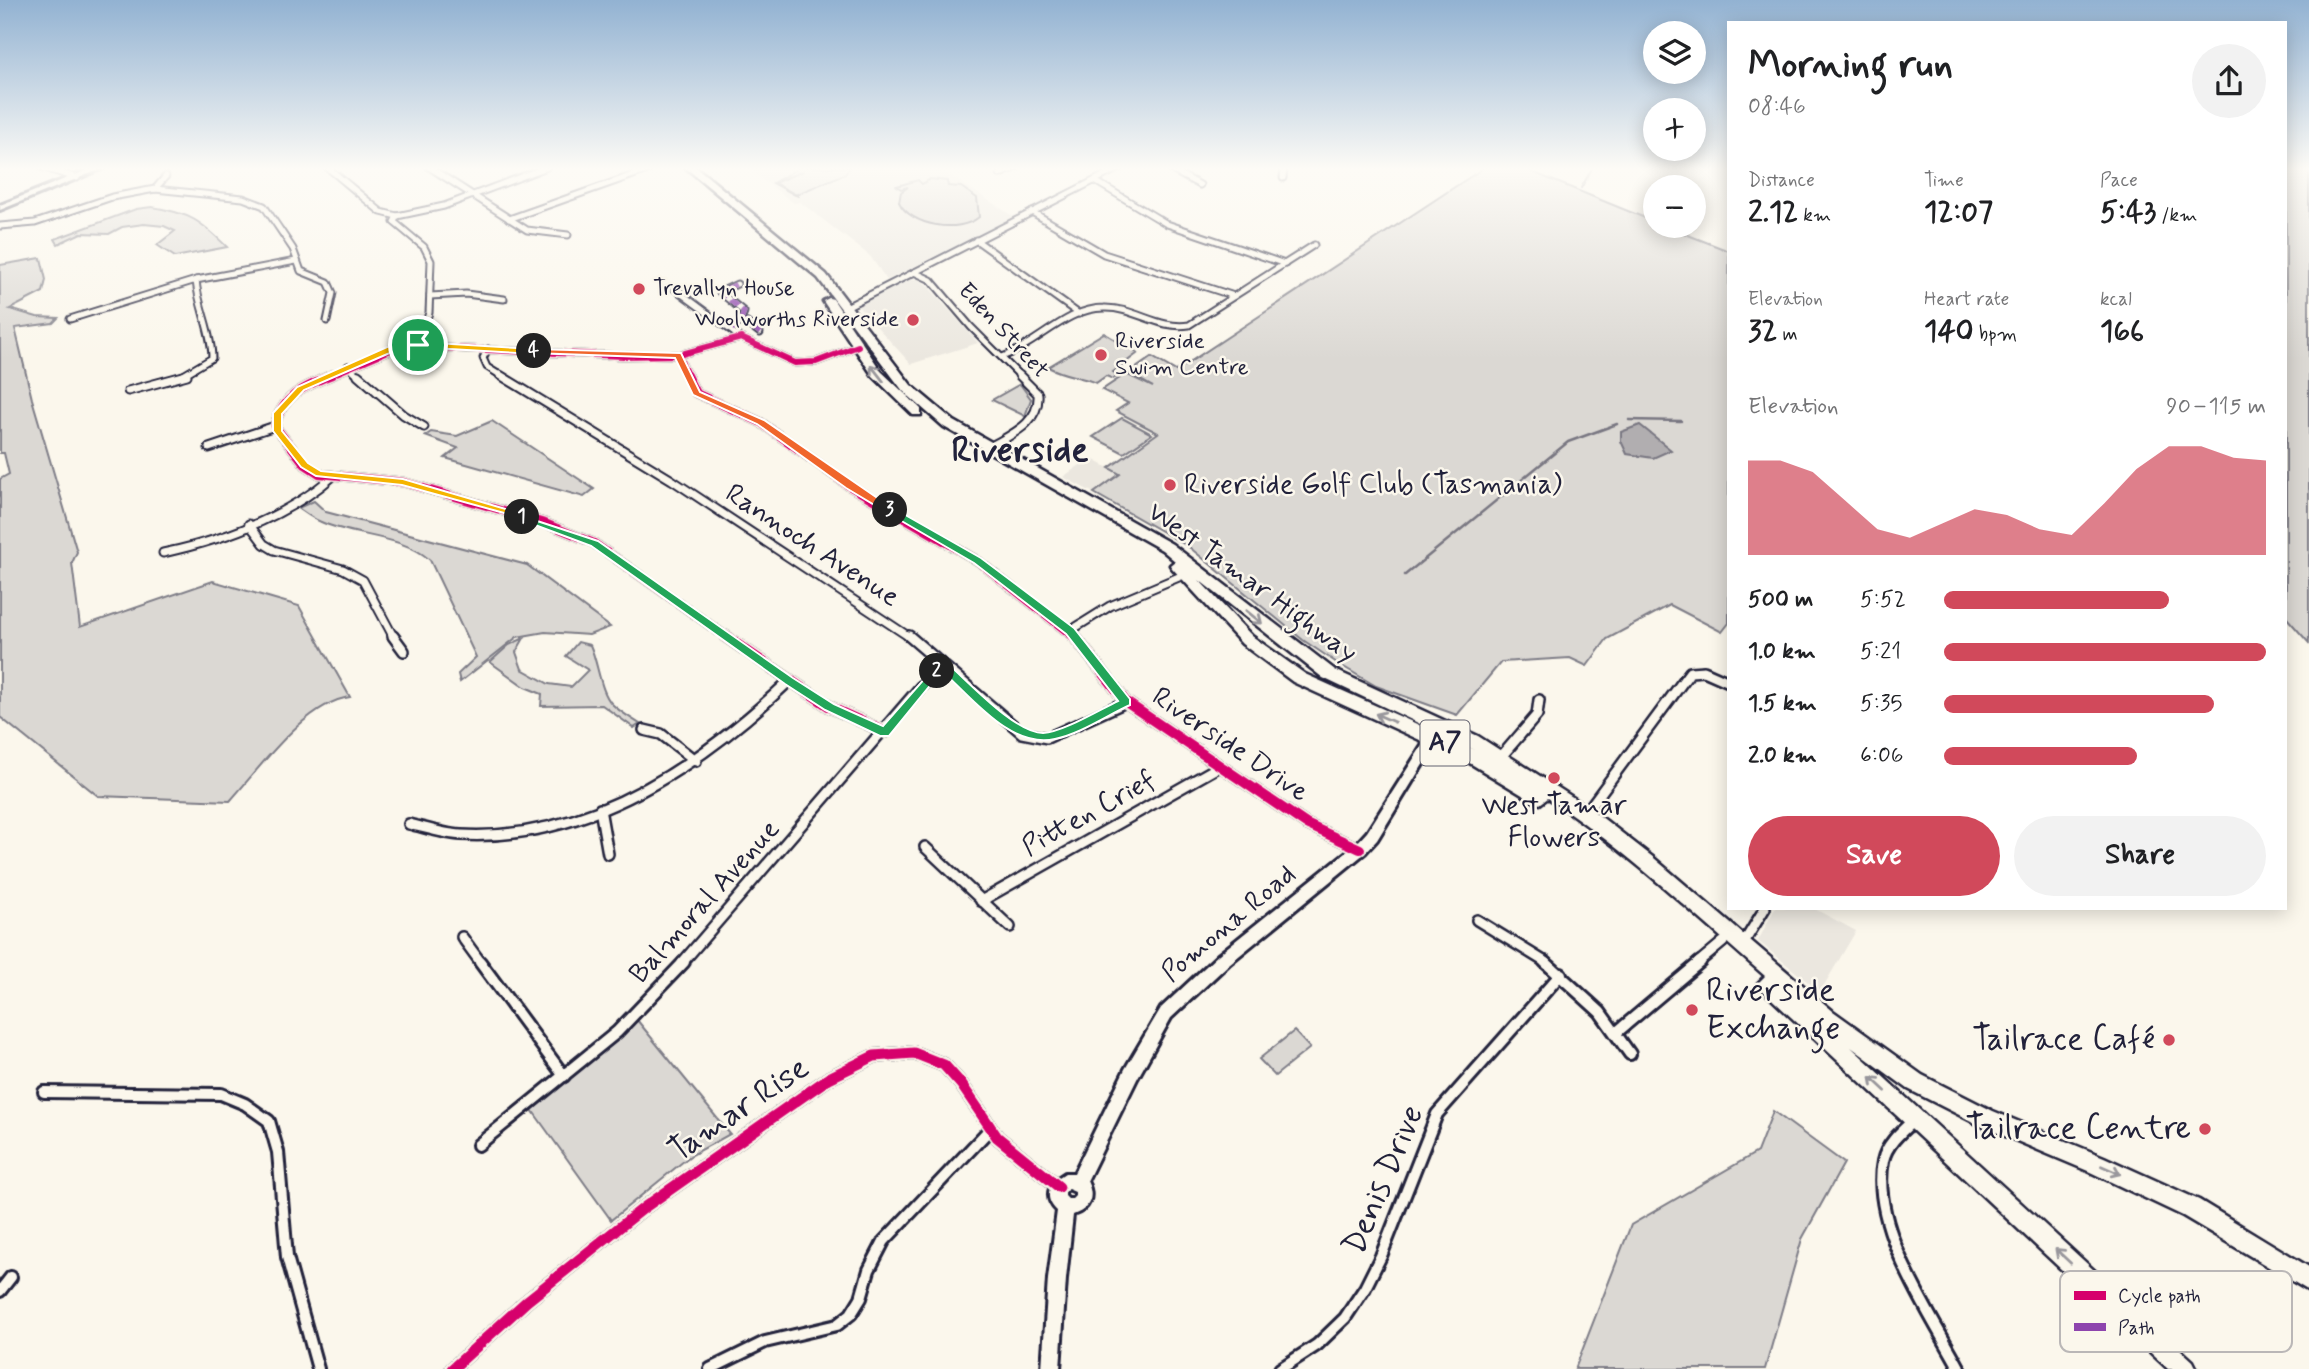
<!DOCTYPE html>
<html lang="en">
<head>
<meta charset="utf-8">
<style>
	:root { --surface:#fff; --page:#f2f2f2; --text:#202124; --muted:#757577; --accent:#d1495b }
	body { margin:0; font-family:Mynerve,sans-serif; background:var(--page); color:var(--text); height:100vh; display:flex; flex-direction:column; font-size:26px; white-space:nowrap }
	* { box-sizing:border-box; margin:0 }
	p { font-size:23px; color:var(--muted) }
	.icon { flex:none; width:38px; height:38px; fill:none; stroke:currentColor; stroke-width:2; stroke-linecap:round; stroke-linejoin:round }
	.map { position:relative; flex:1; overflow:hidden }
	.panel { position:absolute; left:1727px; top:21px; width:560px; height:889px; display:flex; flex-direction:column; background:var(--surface); border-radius:0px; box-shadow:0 4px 18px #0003 }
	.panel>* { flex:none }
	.tools { position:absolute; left:1643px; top:21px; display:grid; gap:14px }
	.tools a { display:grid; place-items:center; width:63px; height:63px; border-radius:50%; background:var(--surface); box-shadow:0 4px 18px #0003; font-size:35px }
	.pin { position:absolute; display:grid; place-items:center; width:60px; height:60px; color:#fff; margin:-30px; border:4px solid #fff; border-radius:50%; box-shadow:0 2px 7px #0007 }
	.km { position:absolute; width:35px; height:35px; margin:-18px; border-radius:50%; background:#222; color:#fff; font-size:19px; line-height:35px; text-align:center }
	.round { display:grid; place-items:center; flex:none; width:74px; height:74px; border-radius:37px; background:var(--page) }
	.summary { display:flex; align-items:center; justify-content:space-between; height:119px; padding:0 21px }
	h1 { font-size:38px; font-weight:700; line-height:52px }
	.stats { display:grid; grid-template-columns:repeat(3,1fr); gap:10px; height:119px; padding:7px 21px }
	.stats div { display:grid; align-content:center }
	.stats b { font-size:30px; font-weight:700 }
	.stats small { font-size:19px; font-weight:400 }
	.stats p { font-size:19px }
	.chart { height:196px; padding:14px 21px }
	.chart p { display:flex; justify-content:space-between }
	.chart svg { width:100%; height:126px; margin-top:7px; fill:var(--accent); opacity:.7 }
	.button { display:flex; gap:14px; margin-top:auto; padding:14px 21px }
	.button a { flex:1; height:80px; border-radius:42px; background:var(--accent); color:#fff; font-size:28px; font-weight:700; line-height:80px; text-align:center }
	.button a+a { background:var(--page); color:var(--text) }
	ul { padding:0 21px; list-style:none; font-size:23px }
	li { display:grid; grid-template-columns:112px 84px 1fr; align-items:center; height:52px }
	li i { height:18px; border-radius:9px; background:var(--accent) }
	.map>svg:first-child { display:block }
</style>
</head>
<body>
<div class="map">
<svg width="2309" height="1369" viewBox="0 0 2309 1369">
	<rect width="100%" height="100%" fill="#fbf7ec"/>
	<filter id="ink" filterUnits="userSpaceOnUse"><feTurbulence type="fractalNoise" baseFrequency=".0143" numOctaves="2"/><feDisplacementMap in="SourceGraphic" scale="14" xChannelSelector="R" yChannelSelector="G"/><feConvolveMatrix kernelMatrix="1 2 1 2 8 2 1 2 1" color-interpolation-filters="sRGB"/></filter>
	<g filter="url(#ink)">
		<!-- built -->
		<g fill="#ebe7df">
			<path d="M746 167H937L1014 217 887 280 870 256 800 202 794 203Z"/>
			<path d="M910 279H918L927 285 978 343 911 364 858 306Z"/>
			<path d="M1090 458 1120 474 1094 493 1063 477Z"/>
			<path d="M1775 908H1813L1856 931 1820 992 1758 941Z"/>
		</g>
		<!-- green -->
		<g fill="#dbd8d3" stroke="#7e7d87" stroke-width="2">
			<path d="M800 167H850L845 174 795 195 773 183Z"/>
			<path d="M1485 167H1520L1655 222 1656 226H1665L1729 251V623L1722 632 1670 605 1607 639 1587 666 1570 658 1501 662 1457 715 1376 686 1337 663 1303 640 1189 547 1094 493 1120 474 1109 468 1158 433 1116 411 1128 403 1102 390 1126 374 1153 387 1129 373 1152 357 1176 371Z"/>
			<path d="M2286 167H2309V643L2286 617Z"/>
			<path d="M930 179 947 181 948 186 961 187 977 198 979 217C959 234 910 226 899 202L901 192 908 187 901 189 897 186 918 180 922 184Z"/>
			<path d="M152 207C190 213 201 221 227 247L175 257 157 245 175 231 164 226 144 224 122 227 109 234 81 233 58 244 55 239 136 209Z"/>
			<path d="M41 258 46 280 43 292 10 309 37 317 58 318 53 323 15 328 32 399 77 552 72 563 80 627 213 581 299 606 350 697C305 703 260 768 230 801L98 796 0 717V479L9 474 4 453H0V265Z"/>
			<path d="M1104 333 1138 353 1113 372 1118 376 1113 379 1106 376 1096 383C1079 376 1065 376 1048 367Z"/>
			<path d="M1020 384 1031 399 1025 416 992 400Z"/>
			<path d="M1122 418 1152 434 1124 453 1093 437Z"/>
			<path d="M492 421 594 489 584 497 445 458 458 448 425 436 431 432 457 436Z"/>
			<path d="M314 501 326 512 527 565 610 627 589 635 545 632 517 637 460 682 458 674 476 657 430 560C402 535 355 537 321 522 313 519 305 513 298 508Z"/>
			<path d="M524 638 516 652 522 669 549 684 571 687 588 670 566 656 578 642 590 645C598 662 600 692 612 704 620 712 631 718 640 724L634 728 602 705 541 706 542 694 525 687 490 662 509 645Z"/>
			<path d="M637 1020 730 1134 690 1156 611 1220 532 1110Z"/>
			<path d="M1294 1031 1310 1048 1275 1076 1259 1059Z"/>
			<path d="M1773 1111 1844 1163 1802 1239 1765 1369H1575L1631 1225 1757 1152Z"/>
		</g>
		<!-- water -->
		<path fill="#b1aeb0" stroke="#787681" stroke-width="2" d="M1640 425 1671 450 1653 458 1627 454 1621 441V432Z"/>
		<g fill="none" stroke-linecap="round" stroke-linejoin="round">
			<!-- stream-far1 -->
			<g stroke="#787681" stroke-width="2">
				<path d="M1581 188 1593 167"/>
				<path d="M798 196 774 183 803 171"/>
			</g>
			<!-- stream -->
			<g stroke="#787681" stroke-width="2.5">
				<path d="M1629 420 1681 421"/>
				<path d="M1405 575 1568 442 1617 424"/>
			</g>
			<defs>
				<g id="street-far3">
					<path d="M41 167 77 178"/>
					<path d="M327 167 381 212 397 216 394 222 424 247 431 261 429 313 424 326 408 345"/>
					<path d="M429 167 527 230 568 235"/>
					<path d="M1166 167 1200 185"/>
					<path d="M1000 174 1017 167"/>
					<path d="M1283 178 1284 167"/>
					<path d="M1095 181 1167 224 1285 264"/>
					<path d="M155 189 166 176"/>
					<path d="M1032 212 1104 254 1234 296"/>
					<path d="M397 216 444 206 547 167"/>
					<path d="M509 219 656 167"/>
					<path d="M0 226 35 223 112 197 155 189 243 198 264 206 293 249 301 271 328 282 333 293 327 321"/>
					<path d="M976 240 1079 314"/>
					<path d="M914 272 931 280 971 327 1021 377"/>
					<path d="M675 289 741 338"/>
					<path d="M430 296 466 294 504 299"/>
					<path d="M846 307 1121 167"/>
					<path d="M70 319 196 280 296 261"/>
					<path d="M740 322 747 323 760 333"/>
					<path d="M732 329 740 322 744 312 720 292 737 284"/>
					<path d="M488 349 483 358 487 367 503 377"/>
					<path d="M1002 357C1037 345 1066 308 1104 308 1134 307 1159 330 1189 325L1314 245"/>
					<path d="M348 366 360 377"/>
					<path d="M180 377 212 358C212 332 198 307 196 280"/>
					<path d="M327 377 400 346 624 356 678 355"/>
					<path d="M688 377 678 355 741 338 795 363 816 362 858 346"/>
				</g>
				<g id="street-far2">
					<path d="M332 375C304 387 282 395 275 426L305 465 319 474 403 482 545 523 594 543 728 638"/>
					<path d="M358 375 404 415 424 427"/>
					<path d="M500 375 672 480 911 638"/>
					<path d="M687 375 696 393 760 422 849 486 978 561 1075 638"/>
					<path d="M128 391 187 375"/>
					<path d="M990 447C1012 434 1040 423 1038 394L1019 375"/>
					<path d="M209 448 275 426"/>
					<path d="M249 524 264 544 274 550 343 569 363 580 394 638"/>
					<path d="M163 553C223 540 285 518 332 477"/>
					<path d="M1070 631 1110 606 1186 574"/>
				</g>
				<g id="street-far1">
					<path d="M393 636 404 651"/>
					<path d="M725 636 830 707 885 732"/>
					<path d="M909 636 1022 733 1047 738 1126 702"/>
					<path d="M1074 636 1126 702 1306 824 1360 849"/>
					<path d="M644 730 661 734 696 761"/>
					<path d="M1500 758 1537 715 1539 700"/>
					<path d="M600 809 608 854"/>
					<path d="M1585 814 1690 672 1704 671 1729 682"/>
					<path d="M409 824C426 828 444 834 461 835 588 842 701 765 789 681"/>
					<path d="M925 847 1010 927"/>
					<path d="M981 901 1220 766"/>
					<path d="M1477 920 1547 963"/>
					<path d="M462 937 481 963"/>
					<path d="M1743 944 1765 908"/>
					<path d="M682 963 922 685 943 666"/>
					<path d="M1698 963 1723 942"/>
				</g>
				<g id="street">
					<path d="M480 962 564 1076"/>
					<path d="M1545 962 1600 1012 1630 1054"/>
					<path d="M1617 1032 1700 962"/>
					<path d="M44 1092 221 1094 245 1104 269 1121 278 1152 287 1257 318 1369"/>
					<path d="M1915 1119C1903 1130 1886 1144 1883 1161 1870 1227 1930 1313 1960 1369"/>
					<path d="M478 1145 617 1032 684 962"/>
					<path d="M0 1291 11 1277"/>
					<path d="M452 1369 527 1301 645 1207 829 1078 874 1056 914 1053 944 1065 961 1084 997 1137 1059 1187"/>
					<path d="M710 1369 765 1342 837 1325 851 1314 861 1298 869 1270 884 1241 990 1129"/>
					<path d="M1280 1369 1317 1345 1345 1318 1365 1288 1381 1256 1437 1114 1561 974"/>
				</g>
				<g id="secondary">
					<path d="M95 167H106L0 210V205Z"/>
					<path d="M1438 725 1442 727 1444 730 1377 840 1365 853 1229 964 1171 1018 1137 1079 1087 1181C1095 1197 1090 1209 1073 1215L1066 1279 1060 1369H1042L1048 1279 1057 1211C1047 1202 1047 1192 1053 1181L1065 1173H1074L1125 1069 1161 1008 1219 954 1355 845 1367 832 1434 727ZM1068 1189 1075 1192V1196L1072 1199H1068L1065 1196V1192Z"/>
				</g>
				<g id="highway">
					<path d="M685 167H696L826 274 911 385 954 421 1172 544 1335 670 1478 736 1591 809 1654 858 1833 1011 1922 1075 1993 1111 2104 1157 2199 1200 2309 1267V1291L2183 1216 2088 1171 1979 1125 1908 1089 1851 1047 2193 1361 2197 1369H2168L1761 989 1758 983 1765 976C1694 914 1626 850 1548 798L1540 804 1534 802 1468 762 1293 682 1242 644 1172 568 1170 565 1175 561 1162 550 944 427 903 391 818 278ZM1199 580 1323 678 1475 750 1305 674 1252 636Z"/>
					<path d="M829 298 833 299 881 371 921 409V415H913L873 376 823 301Z"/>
				</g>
			</defs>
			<!-- street-far3 casing -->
			<use href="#street-far3" stroke="#22223b" stroke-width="9"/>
			<!-- street-far2 casing -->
			<use href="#street-far2" stroke="#22223b" stroke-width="11"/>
			<!-- street-far1 casing -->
			<use href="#street-far1" stroke="#22223b" stroke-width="14"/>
			<!-- street casing -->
			<use href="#street" stroke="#22223b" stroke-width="16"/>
			<!-- secondary casing -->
			<use href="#secondary" stroke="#22223b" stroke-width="6"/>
			<!-- highway casing -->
			<use href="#highway" stroke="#22223b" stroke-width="5"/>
			<!-- street-far3 -->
			<use href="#street-far3" stroke="#fbf7ec" stroke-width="5"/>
			<!-- street-far2 -->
			<use href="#street-far2" stroke="#fbf7ec" stroke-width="7"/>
			<!-- street-far1 -->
			<use href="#street-far1" stroke="#fbf7ec" stroke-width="9"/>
			<!-- street -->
			<use href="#street" stroke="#fbf7ec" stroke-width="10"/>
			<!-- secondary -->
			<use href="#secondary" fill="#fbf7ec" fill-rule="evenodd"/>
			<!-- highway -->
			<use href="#highway" fill="#fbf7ec" fill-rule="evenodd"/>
			<!-- quiet -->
			<g stroke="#8e44ad" stroke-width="5" stroke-dasharray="10 5" stroke-linecap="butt">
				<path d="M740 322 747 323 760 333"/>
				<path d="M732 329 740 322 744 312 720 292 737 284"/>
			</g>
			<defs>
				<g id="cycleway-far3">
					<path d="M327 377 400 346 624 356 678 355"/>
					<path d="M688 377 678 355 741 338 795 363 816 362 858 346"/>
				</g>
				<g id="cycleway-far2">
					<path d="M332 375C304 387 282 395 275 426L305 465 319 474 403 482 545 523 594 543 728 638"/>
					<path d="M687 375 696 393 760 422 849 486 978 561 1075 638"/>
				</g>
				<g id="cycleway-far1">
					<path d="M725 636 830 707 885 732"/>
					<path d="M1074 636 1126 702 1306 824 1360 849"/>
				</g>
				<path id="cycleway" d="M452 1369 527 1301 645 1207 829 1078 874 1056 914 1053 944 1065 961 1084 997 1137 1059 1187"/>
			</defs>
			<!-- cycleway-far3 casing -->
			<use href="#cycleway-far3" stroke="#fbf7ec" stroke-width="9"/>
			<!-- cycleway-far2 casing -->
			<use href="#cycleway-far2" stroke="#fbf7ec" stroke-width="11"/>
			<!-- cycleway-far1 casing -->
			<use href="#cycleway-far1" stroke="#fbf7ec" stroke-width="14"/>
			<!-- cycleway casing -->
			<use href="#cycleway" stroke="#fbf7ec" stroke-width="16"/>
			<!-- cycleway-far3 -->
			<use href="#cycleway-far3" stroke="#d6006c" stroke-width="6"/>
			<!-- cycleway-far2 -->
			<use href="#cycleway-far2" stroke="#d6006c" stroke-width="8"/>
			<!-- cycleway-far1 -->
			<use href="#cycleway-far1" stroke="#d6006c" stroke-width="10"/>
			<!-- cycleway -->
			<use href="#cycleway" stroke="#d6006c" stroke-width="11"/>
		</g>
		<!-- one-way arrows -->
		<defs><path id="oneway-shaft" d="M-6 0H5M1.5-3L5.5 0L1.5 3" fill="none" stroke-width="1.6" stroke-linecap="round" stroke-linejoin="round" transform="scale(1.75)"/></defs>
		<g stroke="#99979c">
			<use href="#oneway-shaft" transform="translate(877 373) rotate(-128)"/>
			<use href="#oneway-shaft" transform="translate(1254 617) rotate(39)"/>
			<use href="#oneway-shaft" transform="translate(1385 718) rotate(-156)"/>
			<use href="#oneway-shaft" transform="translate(1878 1084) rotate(-137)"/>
			<use href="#oneway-shaft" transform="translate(2111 1170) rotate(24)"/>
			<use href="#oneway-shaft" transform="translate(2063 1256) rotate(-137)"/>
		</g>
	</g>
	<!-- sky -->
	<linearGradient id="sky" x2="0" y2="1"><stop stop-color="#92b2d2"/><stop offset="0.47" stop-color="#fdfbf6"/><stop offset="1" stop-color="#fdfbf6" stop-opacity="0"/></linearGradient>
	<rect width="2309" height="359" fill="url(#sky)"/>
	<!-- split-1 -->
	<path fill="#f5b400" stroke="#fff" stroke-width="2" d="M421 343V347L392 352 304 390 282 414V431L308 463 321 471 403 479 526 515V519L402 485 316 476 301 467 273 431V413L297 387 387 347Z"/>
	<!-- split-2 -->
	<path fill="#22a559" stroke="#fff" stroke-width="2" d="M519 515 598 541 793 678 834 704 883 726 933 669 942 671 889 736H880L825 710 785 684 591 546 519 519Z"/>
	<!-- split-3 -->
	<path fill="#22a559" stroke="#fff" stroke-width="2" d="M886 508H893L981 558 1074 628 1130 699V705C1106 716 1080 734 1055 739 1011 749 972 698 943 672L933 674 931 671 939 663H947C968 681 1015 733 1043 733 1063 732 1099 710 1118 701L1066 634 974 563 886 512Z"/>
	<!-- split-4 -->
	<path fill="#f0652b" stroke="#fff" stroke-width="2" d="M534 349 681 353 700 392 764 420 895 510 886 512 846 488 757 424 693 395 675 358 531 353Z"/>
	<!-- split-5 -->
	<path fill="#f5b400" stroke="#fff" stroke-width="2" d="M418 342 534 349 539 351 534 354 415 347Z"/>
	<!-- markers -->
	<g fill="#d1495b" stroke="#fbf7ec" stroke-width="2.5">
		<circle cx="639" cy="289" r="7"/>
		<circle cx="913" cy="320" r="7"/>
		<circle cx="1101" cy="355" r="7"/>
		<circle cx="1170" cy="485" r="7"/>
		<circle cx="1554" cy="778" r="7"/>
		<circle cx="1692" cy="1010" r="7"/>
		<circle cx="2169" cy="1040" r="7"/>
		<circle cx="2205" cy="1129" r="7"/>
	</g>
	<g text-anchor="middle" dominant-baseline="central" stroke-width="5" stroke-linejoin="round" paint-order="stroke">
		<!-- far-poi labels -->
		<g font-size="23" fill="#22223b" stroke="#fbf7ec" text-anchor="start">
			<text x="653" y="289">Trevallyn House</text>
			<text x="899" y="320" text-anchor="end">Woolworths Riverside</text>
			<text x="1115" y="342">Riverside<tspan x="1115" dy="26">Swim Centre</tspan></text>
		</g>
		<!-- far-street labels -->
		<g font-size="23" fill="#22223b" stroke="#fbf7ec">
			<text transform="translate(1003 331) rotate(47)">Eden Street</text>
		</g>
		<!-- shield labels -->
		<rect fill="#fbf7ec" stroke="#636270" stroke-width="2" x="1420.5" y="720.5" width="49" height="45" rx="5"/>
		<g font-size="26" font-weight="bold" fill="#22223b">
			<text x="1445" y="743">A7</text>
		</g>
		<!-- poi labels -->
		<g font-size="28" fill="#22223b" stroke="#fbf7ec" text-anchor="start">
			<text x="1184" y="485">Riverside Golf Club (Tasmania)</text>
			<text x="1554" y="806" text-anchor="middle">West Tamar<tspan x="1554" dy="32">Flowers</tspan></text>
		</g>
		<!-- street labels -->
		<g font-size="28" fill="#22223b" stroke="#fbf7ec">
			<text transform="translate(812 546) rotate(33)">Rannoch Avenue</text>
			<text transform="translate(1252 583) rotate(36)">West Tamar Highway</text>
			<text transform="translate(1230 745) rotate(34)">Riverside Drive</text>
			<text transform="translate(1089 814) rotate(-29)">Pitten Crief</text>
			<text transform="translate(705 902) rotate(-48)">Balmoral Avenue</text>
			<text transform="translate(1229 924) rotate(-40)">Pomona Road</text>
		</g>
		<!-- near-poi labels -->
		<g font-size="33" fill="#22223b" stroke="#fbf7ec" text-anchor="end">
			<text x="1706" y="991" text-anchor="start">Riverside<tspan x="1706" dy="38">Exchange</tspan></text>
			<text x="2155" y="1040">Tailrace Café</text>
			<text x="2191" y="1129">Tailrace Centre</text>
		</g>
		<!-- near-street labels -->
		<g font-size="33" fill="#22223b" stroke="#fbf7ec">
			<text transform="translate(739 1110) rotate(-34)">Tamar Rise</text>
			<text transform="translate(1384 1180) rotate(-67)">Denis Drive</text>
		</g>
		<!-- district labels -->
		<g font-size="35" font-weight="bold" fill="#22223b" stroke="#fbf7ec">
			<text x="1020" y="451">Riverside</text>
		</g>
	</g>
	<!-- legend -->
	<rect x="2060" y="1271" width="232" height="81" rx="10" fill="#fbf7ec" stroke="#bab7b7" stroke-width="2"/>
	<rect x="2074" y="1291" width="32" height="9" fill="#d6006c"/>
	<rect x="2074" y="1323" width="32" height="8" fill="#8e44ad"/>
	<g font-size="19" fill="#22223b">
		<text x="2118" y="1302">Cycle path</text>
		<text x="2118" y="1334">Path</text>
	</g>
</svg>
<div class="tools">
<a><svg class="icon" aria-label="layers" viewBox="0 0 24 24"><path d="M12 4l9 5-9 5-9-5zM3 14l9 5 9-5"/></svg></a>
<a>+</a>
<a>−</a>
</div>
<div class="pin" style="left:418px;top:345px;background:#1e9e55"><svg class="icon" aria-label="arrive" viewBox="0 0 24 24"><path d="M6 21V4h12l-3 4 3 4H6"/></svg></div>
<b class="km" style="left:522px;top:517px">1</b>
<b class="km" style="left:937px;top:671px">2</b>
<b class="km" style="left:890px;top:510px">3</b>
<b class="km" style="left:534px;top:351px">4</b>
<section class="panel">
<div class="summary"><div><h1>Morning run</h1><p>08:46</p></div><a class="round"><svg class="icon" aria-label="share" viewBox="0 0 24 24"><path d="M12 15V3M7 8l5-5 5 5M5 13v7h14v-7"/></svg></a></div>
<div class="stats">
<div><p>Distance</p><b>2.12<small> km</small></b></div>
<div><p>Time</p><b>12:07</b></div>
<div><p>Pace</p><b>5:43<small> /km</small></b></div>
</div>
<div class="stats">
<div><p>Elevation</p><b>32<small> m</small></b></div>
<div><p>Heart rate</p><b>140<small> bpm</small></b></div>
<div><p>kcal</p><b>166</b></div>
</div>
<div class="chart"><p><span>Elevation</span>90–115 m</p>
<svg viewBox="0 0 160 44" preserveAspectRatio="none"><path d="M0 44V11L10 11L20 15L30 25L40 35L50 38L60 33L70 28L80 30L90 35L100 37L110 26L120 14L130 6L140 6L150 10L160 11V44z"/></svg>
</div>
<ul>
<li><b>500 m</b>5:52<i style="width:70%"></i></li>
<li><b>1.0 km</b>5:21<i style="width:100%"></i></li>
<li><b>1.5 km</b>5:35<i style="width:84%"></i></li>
<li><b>2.0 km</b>6:06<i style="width:60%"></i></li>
</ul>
<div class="button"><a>Save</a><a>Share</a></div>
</section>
</div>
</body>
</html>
